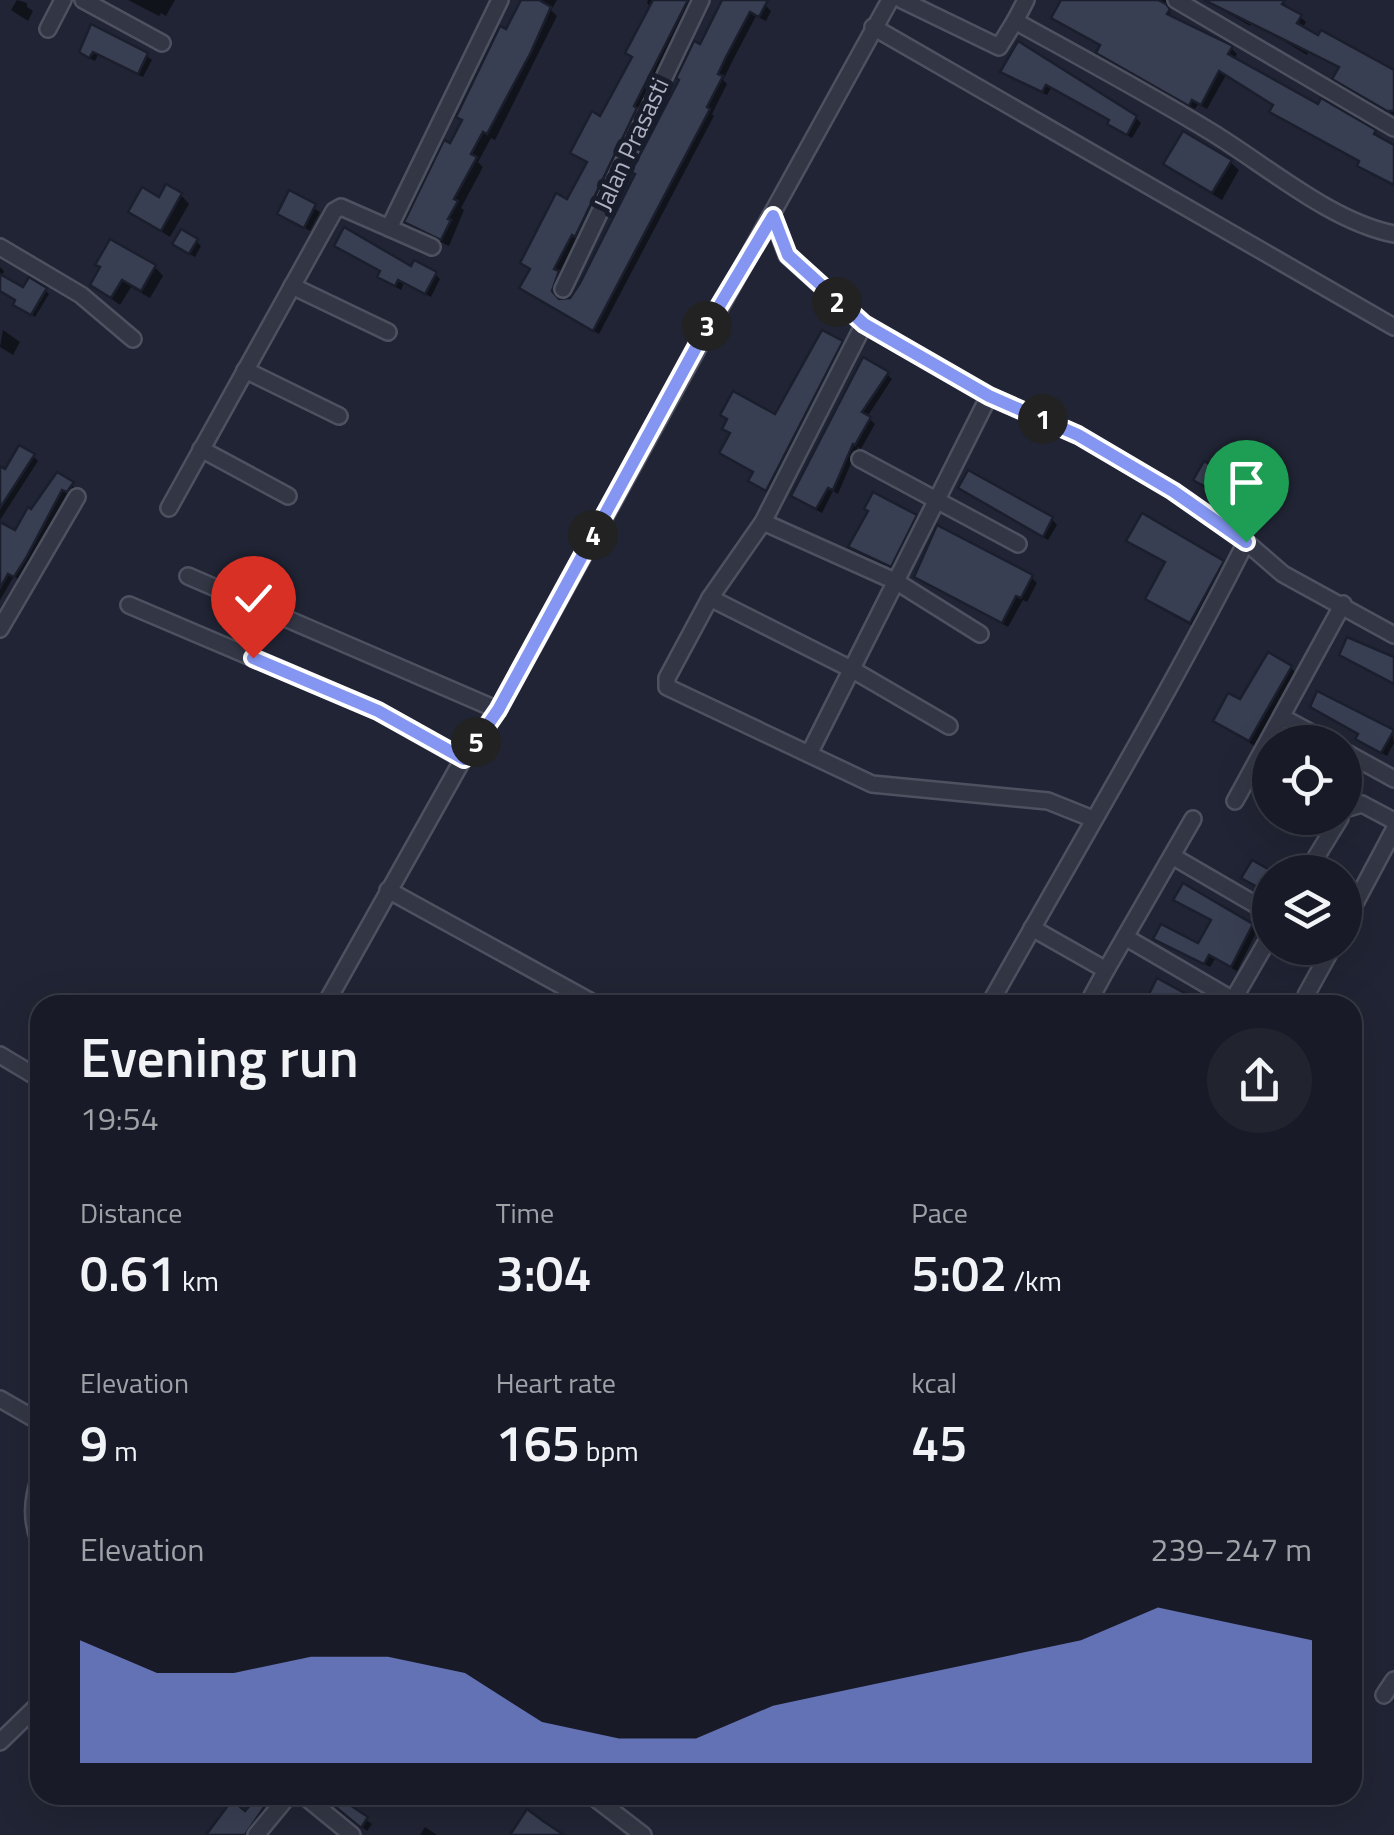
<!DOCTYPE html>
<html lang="en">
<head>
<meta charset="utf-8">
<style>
	:root { --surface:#181b27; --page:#21242f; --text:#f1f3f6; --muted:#9fa1a7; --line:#363944; --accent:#8496f1 }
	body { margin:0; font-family:"Titillium Web",sans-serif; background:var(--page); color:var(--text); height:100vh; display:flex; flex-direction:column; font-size:38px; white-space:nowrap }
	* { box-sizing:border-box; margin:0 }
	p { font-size:32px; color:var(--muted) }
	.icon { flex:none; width:55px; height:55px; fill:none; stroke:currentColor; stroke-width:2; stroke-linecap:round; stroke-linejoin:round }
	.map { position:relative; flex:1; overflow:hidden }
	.side { position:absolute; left:30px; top:995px; width:1332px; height:810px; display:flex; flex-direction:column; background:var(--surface); border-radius:30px; box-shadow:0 10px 40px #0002,0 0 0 2px var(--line) }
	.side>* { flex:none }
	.tools { position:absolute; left:1252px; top:725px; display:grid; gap:20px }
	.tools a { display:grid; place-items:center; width:110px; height:110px; border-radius:50%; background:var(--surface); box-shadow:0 10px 40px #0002,0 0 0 2px var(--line); font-size:50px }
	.pin { position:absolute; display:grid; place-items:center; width:85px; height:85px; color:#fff; margin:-102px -42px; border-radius:50% 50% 50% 0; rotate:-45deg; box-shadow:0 0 10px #0007 }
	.pin .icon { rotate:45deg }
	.km { position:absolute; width:50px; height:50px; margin:-25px; border-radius:50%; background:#222; color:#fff; font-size:28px; line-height:50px; text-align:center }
	.round { display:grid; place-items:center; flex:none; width:105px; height:105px; border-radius:52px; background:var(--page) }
	.head { display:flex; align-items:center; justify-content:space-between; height:170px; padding:0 50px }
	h1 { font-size:55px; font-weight:600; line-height:75px }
	.metrics { display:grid; grid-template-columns:repeat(3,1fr); gap:15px; height:170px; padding:10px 50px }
	.metrics div { display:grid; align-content:center }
	.metrics b { font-size:50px; font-weight:600 }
	.metrics small { font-size:28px; font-weight:400 }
	.metrics p { font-size:28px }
	.chart { height:280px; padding:20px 50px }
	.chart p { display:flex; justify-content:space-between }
	.chart svg { width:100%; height:180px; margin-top:10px; fill:var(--accent); opacity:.7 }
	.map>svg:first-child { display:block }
</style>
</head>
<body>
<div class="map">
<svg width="1394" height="1835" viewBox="0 0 1394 1835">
	<rect width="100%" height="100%" fill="#202434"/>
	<!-- shadow -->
	<g fill="#0007">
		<path d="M17 0 27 3V7L33 11 28 21 11 10Z"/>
		<path d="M128 0H175L166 16 161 13 159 16Z"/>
		<path d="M524 0H557L551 10 557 16 495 140 491 138 478 162 483 167 461 208 464 210 449 246 415 230 407 222 451 146Z"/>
		<path d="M648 0H696L639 113 641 116 581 241 578 239 559 275 563 279 556 296 559 301 572 300 725 0H768L766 6 771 11 766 21 756 16 733 60 723 80 727 84 712 114 714 116 599 334 528 293 532 270 523 263 568 202 589 163 573 152 601 119 634 58 651 8 647 3Z"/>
		<path d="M1065 0H1172L1170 13 1174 21 1231 48 1237 54 1234 59 1319 108 1374 132 1394 149V186L1366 171 1361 163 1277 117 1272 112 1275 106 1226 75 1207 109 1198 104 1195 109 1104 58 1102 47 1059 23 1054 18Z"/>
		<path d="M1215 0H1280L1306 22 1302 29 1394 72V115L1341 84V68L1309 51 1307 55 1252 22 1250 26 1228 13Z"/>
		<path d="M92 27 146 55 152 60 143 77 98 55 95 61 87 57 82 52Z"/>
		<path d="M1019 44 1136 118 1141 123 1132 138 1115 129 1112 121 1051 88 1047 95 1008 77 1003 72Z"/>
		<path d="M1230 162 1239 170 1222 200 1175 172 1166 164Z"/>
		<path d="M290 193 320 212 310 231 280 213Z"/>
		<path d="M181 195 189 204 170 237 131 212Z"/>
		<path d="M196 241 201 246 195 257 180 249Z"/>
		<path d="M337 246 435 274 440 279 431 297 404 283 401 290 385 281 380 276 382 272Z"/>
		<path d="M0 267 4 271 1 278 24 291 45 290 49 294 35 317 0 290Z"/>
		<path d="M155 267 163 276 150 298 131 287 120 305 93 285Z"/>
		<path d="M3 330 20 342 13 355 0 347Z"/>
		<path d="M841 343 847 349 773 495 751 480 755 473 722 453 732 436 725 428 729 420 776 417Z"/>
		<path d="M887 374 892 379 867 417 875 424 861 449 858 447 838 494 833 491 822 513 800 501 794 496Z"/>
		<path d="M33 456 38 461 0 520V476Z"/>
		<path d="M969 474 1052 519 1057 525 1048 540 966 493 961 488Z"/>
		<path d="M57 476 77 489 72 495 68 492 30 563 19 580 14 576 0 600V524L16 533Z"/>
		<path d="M1225 476 1230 481 1221 496 1196 480Z"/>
		<path d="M870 512 915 517 922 524 898 572 858 553 851 546Z"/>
		<path d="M1129 541 1222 563 1230 571 1198 629 1156 606 1148 599 1166 564Z"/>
		<path d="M917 576 1031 577 1037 583 1027 602 1023 600 1008 627Z"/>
		<path d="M1291 668 1298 675 1256 747 1216 721Z"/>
		<path d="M1313 706 1392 732 1394 743 1387 756 1364 743 1360 735Z"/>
		<path d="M1177 900 1252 926 1257 931 1237 971 1215 959 1210 967 1156 938 1199 946 1213 922Z"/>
		<path d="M1256 998 1268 1005H1253Z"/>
		<path d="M31 1637 40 1640V1647L30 1639Z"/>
		<path d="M323 1795H331L372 1824 367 1831Z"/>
		<path d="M256 1802 268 1813 252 1835H209L246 1815Z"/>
		<path d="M425 1827 437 1835H438H420Z"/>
	</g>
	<!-- building -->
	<g fill="#393f52" stroke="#1b1e2c" stroke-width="2.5">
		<path d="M521 0H539L551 7 531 52 487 134 483 132 471 154 477 157 454 199 458 201 448 219 451 220 441 240 404 222 444 140 450 143 462 120 456 117 500 26 506 29Z"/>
		<path d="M653 0H688L634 106 637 108 575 237 572 235 554 269 559 271 552 291 559 299 570 298 580 283 635 174 631 172 679 80 676 78 694 41 700 44 722 0H768L759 17 750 12 726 57 718 74 723 76 707 107 710 109 593 331 519 288 530 269 520 263 556 193 567 199 587 162 570 153 592 111 600 116 632 57 625 53Z"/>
		<path d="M1061 0H1158L1166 4 1170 9 1167 14 1233 46 1228 54 1318 104 1321 98 1376 130 1374 134 1394 145V185L1357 166 1359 161 1269 112 1273 105 1219 71 1201 105 1192 100 1189 106 1096 53 1100 45 1051 18Z"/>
		<path d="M1204 0H1285L1282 4 1302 15 1297 23 1318 35 1321 30 1394 70V111H1387L1332 79 1339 67Z"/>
		<path d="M91 24 148 53 138 74 93 52 89 58 79 52Z"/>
		<path d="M1018 41 1137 116 1127 135 1107 124 1109 120 1046 85 1042 92 1000 72Z"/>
		<path d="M1183 131 1232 160 1212 193 1163 164Z"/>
		<path d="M166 184 182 193 161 231 128 212 142 187 159 197Z"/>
		<path d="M289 190 316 204 304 228 277 214Z"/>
		<path d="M344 227 411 266 414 260 437 272 425 294 398 280 395 286 377 277 380 271 334 246Z"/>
		<path d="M181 229 198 239 189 254 172 244Z"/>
		<path d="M110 239 156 265 141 291 122 280 111 298 90 285 100 267 95 265Z"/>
		<path d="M0 274 23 287 29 277 47 288 31 315 13 305 15 300 0 291Z"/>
		<path d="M822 330 843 341 766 491 748 481 753 472 719 453 730 433 722 429 727 419 720 415 733 391 775 414Z"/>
		<path d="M863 357 889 372 862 412 871 417 855 445 853 444 833 490 828 488 816 509 791 496Z"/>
		<path d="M19 445 35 454 0 508V466L5 469Z"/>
		<path d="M1204 461 1226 474 1216 493 1193 480Z"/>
		<path d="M968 470 1053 517 1043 537 958 488Z"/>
		<path d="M57 472 74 482 67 492 62 490 26 558 14 577 8 574 0 588V522L15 530 28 507 31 509Z"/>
		<path d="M873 492 917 515 891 567 848 547 868 511 864 509Z"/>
		<path d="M1142 513 1224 561 1190 623 1145 599 1165 562 1126 541Z"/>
		<path d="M937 525 1033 575 1021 598 1016 596 1002 623 914 577Z"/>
		<path d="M1347 637 1394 657V684L1339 655Z"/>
		<path d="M1268 652 1292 666 1249 741 1213 721 1228 693 1240 699Z"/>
		<path d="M1317 691 1394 730 1381 753 1355 739 1358 734 1310 707Z"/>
		<path d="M1252 860 1270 870V894L1241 878Z"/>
		<path d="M1183 883 1253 924 1231 967 1209 955 1204 964 1153 939 1161 924 1198 943 1211 920 1173 900Z"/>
		<path d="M1157 978 1188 995 1205 1005H1170L1149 994Z"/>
		<path d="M321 1795H335L368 1817 361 1828Z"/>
		<path d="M256 1798 265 1806 245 1835H206L232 1800 245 1811Z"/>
		<path d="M527 1809 543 1821 564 1835H510Z"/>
	</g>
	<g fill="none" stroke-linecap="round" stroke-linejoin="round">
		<defs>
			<g id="street">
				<path d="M83 0 162 43"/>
				<path d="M902 0 999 47 1015 21"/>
				<path d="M1026 0 1015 21C1080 57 1145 92 1208 130 1265 164 1329 221 1394 234"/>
				<path d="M1176 0 1394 128"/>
				<path d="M873 27 1394 327"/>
				<path d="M48 29 63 0"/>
				<path d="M773 217 787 255 864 324 989 396 1078 435 1173 491 1246 542 1283 574 1394 635"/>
				<path d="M0 247 81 295 133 339"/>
				<path d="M432 247 389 228 500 0"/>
				<path d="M292 286 388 332"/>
				<path d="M563 289 701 0"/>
				<path d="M864 324 763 522 710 598 667 678V687L872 784 1048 801 1093 819"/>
				<path d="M245 370 339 416"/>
				<path d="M201 449 288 496"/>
				<path d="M860 459 1018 544"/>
				<path d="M169 508 334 211 341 207 389 228"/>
				<path d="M763 522 897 582 980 634"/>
				<path d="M188 576 498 710"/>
				<path d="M710 598 853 670 949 726"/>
				<path d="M129 605 378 711 463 759"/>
				<path d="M0 629 77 497"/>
				<path d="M1282 717 1328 742"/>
				<path d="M1345 752 1394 779"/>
				<path d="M809 754 989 396"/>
				<path d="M1235 801 1343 604"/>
				<path d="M1345 809 1362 804 1394 821"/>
				<path d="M1172 856 1270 913"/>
				<path d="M1307 872 1340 818"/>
				<path d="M388 890 597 1005"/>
				<path d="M1345 922 1394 830"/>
				<path d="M1032 928 1106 970 1193 819"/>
				<path d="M1125 937 1233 1000 1230 1005"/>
				<path d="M1306 995 1332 948"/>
				<path d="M1233 1000 1270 936"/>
				<path d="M325 1005 463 759 498 710 890 0"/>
				<path d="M989 1005C1075 851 1166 700 1246 542"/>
				<path d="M1087 1005 1106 970"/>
				<path d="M0 1055 40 1079"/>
				<path d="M0 1399 40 1422"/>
				<path d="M40 1477C32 1501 31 1520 40 1543"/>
				<path d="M1384 1695 1394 1680"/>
				<path d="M0 1742 38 1705"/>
				<path d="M303 1795 352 1835"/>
				<path d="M591 1795 643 1835"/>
				<path d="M256 1835 289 1795"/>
			</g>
		</defs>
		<!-- street casing -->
		<use href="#street" stroke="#4e5160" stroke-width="20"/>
		<!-- street -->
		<use href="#street" stroke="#333745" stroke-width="15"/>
	</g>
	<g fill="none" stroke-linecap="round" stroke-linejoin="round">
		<defs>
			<path id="route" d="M253 658 378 711 464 759 498 710 712 318 773 216 788 255 864 324 989 396 1078 435 1173 491 1246 542"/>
		</defs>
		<!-- route casing -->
		<use href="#route" stroke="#fff" stroke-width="20"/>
		<!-- route -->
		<use href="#route" stroke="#8496f1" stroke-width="12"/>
	</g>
	<g text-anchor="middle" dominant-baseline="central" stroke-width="10" stroke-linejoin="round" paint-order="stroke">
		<!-- street labels -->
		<g font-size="25" fill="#adb1c2" stroke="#191c2a">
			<text transform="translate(631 144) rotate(-65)">Jalan Prasasti</text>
		</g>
	</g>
</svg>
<div class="tools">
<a><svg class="icon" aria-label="locate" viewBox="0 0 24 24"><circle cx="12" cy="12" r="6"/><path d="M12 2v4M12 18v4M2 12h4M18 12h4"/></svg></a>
<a><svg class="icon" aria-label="layers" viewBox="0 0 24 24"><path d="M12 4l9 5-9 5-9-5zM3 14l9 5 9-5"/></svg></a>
</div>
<div class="pin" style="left:1246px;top:542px;background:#1e9e55"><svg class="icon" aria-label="arrive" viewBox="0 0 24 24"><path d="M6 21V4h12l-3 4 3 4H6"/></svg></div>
<div class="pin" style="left:253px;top:658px;background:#d93025"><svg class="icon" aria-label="check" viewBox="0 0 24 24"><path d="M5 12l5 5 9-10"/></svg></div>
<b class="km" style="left:1043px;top:419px">1</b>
<b class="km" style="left:837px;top:302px">2</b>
<b class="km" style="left:707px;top:326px">3</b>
<b class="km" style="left:593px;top:535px">4</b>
<b class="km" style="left:476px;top:742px">5</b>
<section class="side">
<div class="head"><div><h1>Evening run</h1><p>19:54</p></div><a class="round"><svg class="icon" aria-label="share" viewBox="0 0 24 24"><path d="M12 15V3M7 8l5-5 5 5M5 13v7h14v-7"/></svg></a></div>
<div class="metrics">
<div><p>Distance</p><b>0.61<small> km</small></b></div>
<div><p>Time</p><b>3:04</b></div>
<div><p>Pace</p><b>5:02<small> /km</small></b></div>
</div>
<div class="metrics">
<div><p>Elevation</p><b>9<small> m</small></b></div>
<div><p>Heart rate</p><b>165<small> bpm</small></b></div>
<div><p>kcal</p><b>45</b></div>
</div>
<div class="chart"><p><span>Elevation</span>239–247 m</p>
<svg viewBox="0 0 160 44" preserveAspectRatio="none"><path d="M0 44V14L10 22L20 22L30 18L40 18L50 22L60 34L70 38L80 38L90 30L100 26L110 22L120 18L130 14L140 6L150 10L160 14V44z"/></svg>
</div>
</section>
</div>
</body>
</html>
